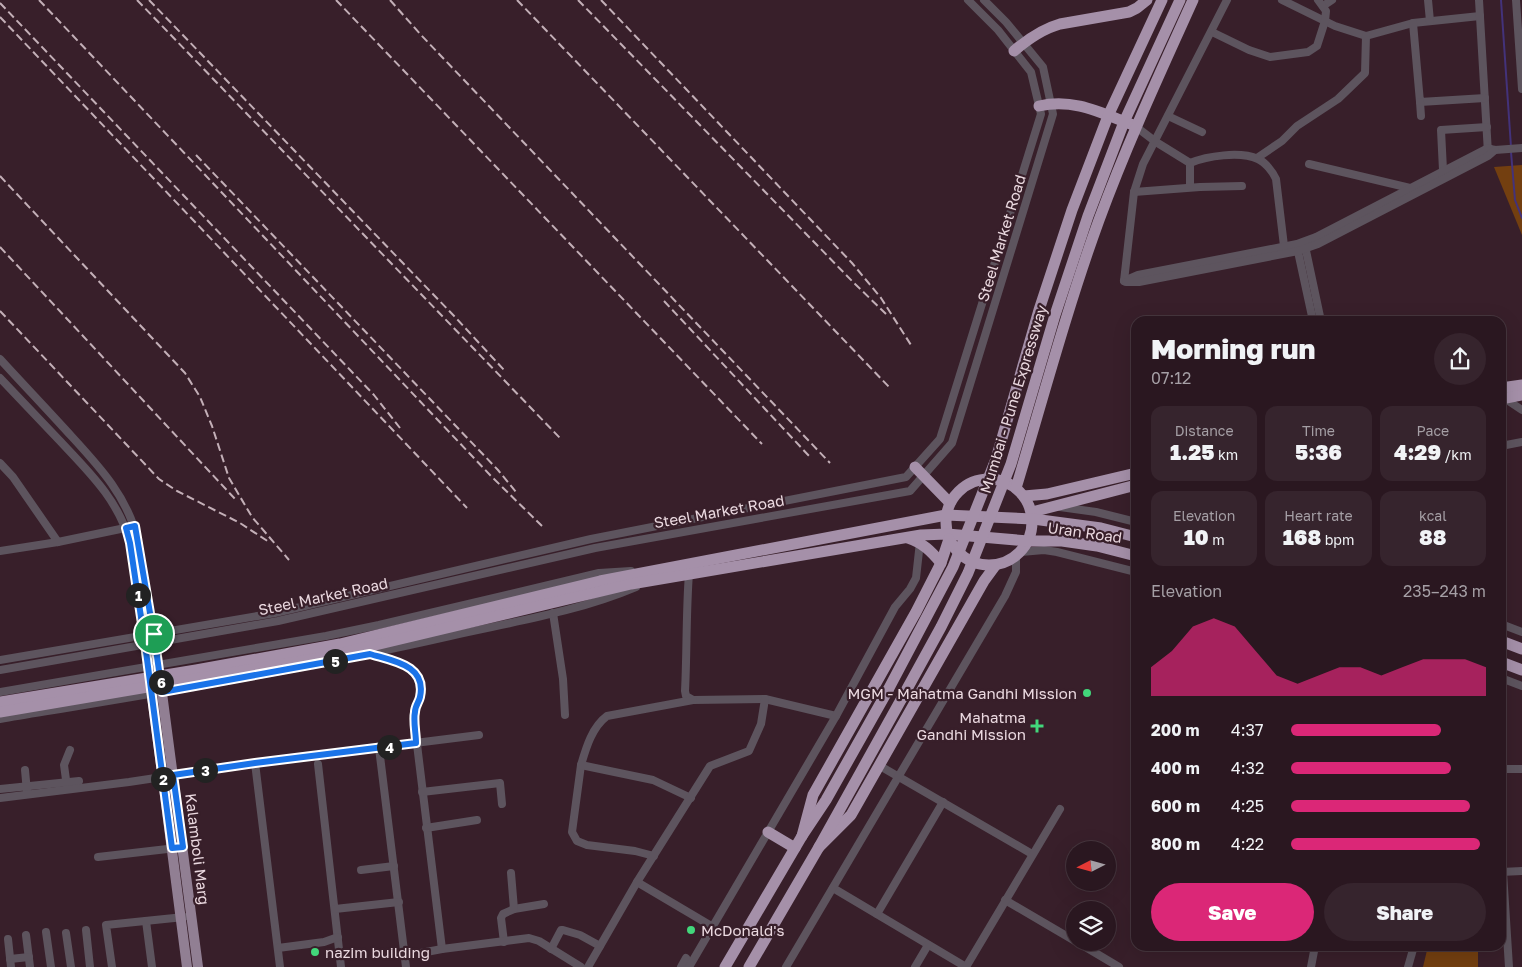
<!DOCTYPE html>
<html lang="en">
<head>
<meta charset="utf-8">
<style>
	:root { --surface:#2a1720; --page:#36242d; --text:#f1f3f6; --muted:#a59fa5; --line:#46363e; --accent:#db2777 }
	body { margin:0; font-family:"Golos Text",sans-serif; background:var(--page); color:var(--text); height:100vh; display:flex; flex-direction:column; font-size:19px; white-space:nowrap }
	* { box-sizing:border-box; margin:0 }
	p { font-size:16px; color:var(--muted) }
	.icon { flex:none; width:28px; height:28px; fill:none; stroke:currentColor; stroke-width:2; stroke-linecap:round; stroke-linejoin:round }
	.map { position:relative; flex:1; overflow:hidden }
	.side { position:absolute; left:1131px; top:316px; width:375px; height:635px; display:flex; flex-direction:column; background:var(--surface); border-radius:15px; box-shadow:0 5px 20px #0002,0 0 0 1px var(--line) }
	.side>* { flex:none }
	.needle { width:32px; rotate:264deg }
	.tools { position:absolute; left:1066px; top:841px; display:grid; gap:10px }
	.tools a { display:grid; place-items:center; width:50px; height:50px; border-radius:50%; background:var(--surface); box-shadow:0 5px 20px #0002,0 0 0 1px var(--line); font-size:25px }
	.pin { position:absolute; display:grid; place-items:center; width:42px; height:42px; color:#fff; margin:-21px; border:2px solid #fff; border-radius:50%; box-shadow:0 1px 5px #0007 }
	.km { position:absolute; width:25px; height:25px; margin:-12px; border-radius:50%; background:#222; color:#fff; font-size:14px; line-height:25px; text-align:center }
	.round { display:grid; place-items:center; flex:none; width:52px; height:52px; border-radius:26px; background:var(--page) }
	.headline { display:flex; align-items:center; justify-content:space-between; height:85px; padding:0 20px }
	h1 { font-size:28px; font-weight:800; line-height:38px }
	.figures { display:grid; grid-template-columns:repeat(3,1fr); gap:8px; height:85px; padding:5px 20px }
	.figures div { display:grid; align-content:center; border-radius:12px; background:var(--page); text-align:center }
	.figures b { font-size:21px; font-weight:800 }
	.figures small { font-size:14px; font-weight:400 }
	.figures p { font-size:14px }
	.chart { height:140px; padding:10px 20px }
	.chart p { display:flex; justify-content:space-between }
	.chart svg { width:100%; height:90px; margin-top:5px; fill:var(--accent); opacity:.7 }
	.primary-button { display:flex; gap:10px; margin-top:auto; padding:10px 20px }
	.primary-button a { flex:1; height:58px; border-radius:30px; background:var(--accent); color:#fff; font-size:20px; font-weight:800; line-height:58px; text-align:center }
	.primary-button a+a { background:var(--page); color:var(--text) }
	ul { padding:0 20px; list-style:none; font-size:16px }
	li { display:grid; grid-template-columns:80px 60px 1fr; align-items:center; height:38px }
	li i { height:12px; border-radius:6px; background:var(--accent) }
	.map>svg:first-child { display:block }
</style>
</head>
<body>
<div class="map">
<svg width="1522" height="967" viewBox="0 0 1522 967">
	<rect width="100%" height="100%" fill="#381f2a"/>
	<!-- green -->
	<g fill="#733f10">
		<path d="M1522 165V235L1494 167Z"/>
		<path d="M1428 946H1478V967H1423Z"/>
	</g>
	<g fill="none" stroke-linecap="round" stroke-linejoin="round">
		<!-- stream -->
		<g stroke="#43327a" stroke-width="2">
			<path d="M1501 0 1511 147"/>
			<path d="M1511 152 1515 200 1522 218"/>
		</g>
		<!-- minor -->
		<g stroke="#5d545e" stroke-width="8">
			<path d="M1282 0 1335 26 1366 36 1413 23 1480 16"/>
			<path d="M1428 0 1430 21"/>
			<path d="M1479 0 1488 153"/>
			<path d="M1516 0 1522 89"/>
			<path d="M1323 6 1332 0"/>
			<path d="M1413 23 1420 102 1485 98"/>
			<path d="M1212 32 1249 50 1270 57 1308 52 1317 46 1325 21 1326 11 1318 0"/>
			<path d="M1420 102 1421 116"/>
			<path d="M1168 116 1202 132"/>
			<path d="M1135 126 1156 142 1190 163V187"/>
			<path d="M1257 158 1282 141 1297 126 1338 99 1365 73 1366 36"/>
			<path d="M1190 163C1207 156 1240 151 1258 159 1265 162 1273 172 1276 179L1284 246"/>
			<path d="M1309 164 1410 188"/>
			<path d="M1443 170 1441 130 1487 127"/>
			<path d="M1134 192 1200 187 1242 186"/>
			<path d="M1305 246 1321 321"/>
			<path d="M1297 247 1313 321"/>
			<path d="M1124 281 1138 275 1297 244 1316 237 1488 148 1495 150 1522 148"/>
			<path d="M1124 281 1134 192 1143 164 1227 0"/>
			<path d="M1126 282H1139L1298 251 1318 244 1488 156 1495 150"/>
			<path d="M0 359C21 382 42 404 63 427 94 461 127 493 138 541L159 669"/>
			<path d="M0 378C20 399 39 419 59 440 88 471 119 500 130 543L149 672"/>
			<path d="M1504 396V398L1522 410"/>
			<path d="M1501 446 1522 442"/>
			<path d="M0 463 13 477 58 542"/>
			<path d="M1060 507 1096 512 1136 522"/>
			<path d="M0 551 58 542 130 527"/>
			<path d="M1021 552 1044 550 1057 552 1136 572"/>
			<path d="M689 573C686 613 687 652 685 691L686 696 693 700 765 699 836 716"/>
			<path d="M553 613 563 679 565 715"/>
			<path d="M1501 624 1522 632"/>
			<path d="M372 655C394 661 428 666 420 698 419 702 416 705 415 709 413 715 415 722 415 728L442 949"/>
			<path d="M0 660 275 613 591 539 906 477 940 439 1041 114 1031 72 998 30 968 0"/>
			<path d="M0 670 278 621 595 548 910 491 952 443 1053 114 1043 67 1006 22 984 0"/>
			<path d="M1501 678 1522 686"/>
			<path d="M0 692 326 636 379 625 599 573 631 571"/>
			<path d="M0 719C150 694 301 670 450 636 512 622 577 612 636 587"/>
			<path d="M379 748 406 967"/>
			<path d="M255 763 280 967"/>
			<path d="M318 764 341 967"/>
			<path d="M581 765 572 832 577 841 587 845 635 851 654 856"/>
			<path d="M880 766 1032 854"/>
			<path d="M1501 769H1522"/>
			<path d="M25 770 27 792"/>
			<path d="M67 787 64 765 70 750"/>
			<path d="M0 789 79 781"/>
			<path d="M422 792 500 783 502 804"/>
			<path d="M0 798 129 782 255 763 479 735"/>
			<path d="M691 798 653 780 581 765C586 748 592 727 607 716L693 700"/>
			<path d="M426 828 477 820"/>
			<path d="M98 857 176 848"/>
			<path d="M361 870 394 866"/>
			<path d="M1501 872 1522 871"/>
			<path d="M1503 872 1509 967"/>
			<path d="M637 882 713 927"/>
			<path d="M833 888 966 967"/>
			<path d="M1005 900 1075 941"/>
			<path d="M335 909 399 902"/>
			<path d="M514 909 544 904"/>
			<path d="M877 914 943 802"/>
			<path d="M146 921 152 967"/>
			<path d="M86 930 90 967"/>
			<path d="M46 932 51 967"/>
			<path d="M66 933 71 967"/>
			<path d="M26 935 30 967"/>
			<path d="M8 939 11 967"/>
			<path d="M504 942 501 918 503 914 514 909 511 873"/>
			<path d="M1077 942 1119 967"/>
			<path d="M278 948 324 942 338 937"/>
			<path d="M551 949 561 930H563L580 935 600 946"/>
			<path d="M405 956 442 949 529 938 539 941 581 967"/>
			<path d="M10 959 29 957"/>
			<path d="M112 967 106 925 184 917"/>
			<path d="M588 967 637 882 710 766 749 751 761 724 765 699"/>
			<path d="M681 967 686 958"/>
			<path d="M689 967 836 716 895 607 910 589 916 578 920 542"/>
			<path d="M786 967 1005 596 1016 572V557"/>
			<path d="M915 967 928 945"/>
			<path d="M966 967 1060 809"/>
			<path d="M1311 967 1315 946"/>
			<path d="M1408 967 1414 946"/>
		</g>
		<!-- major -->
		<g stroke="#917f93" stroke-width="10">
			<path d="M160 678 198 967"/>
			<path d="M150 680 187 967"/>
		</g>
		<!-- highway -->
		<g stroke="#a590a9" stroke-width="11">
			<path d="M1014 51C1028 39 1042 29 1060 24L1129 12 1137 8 1147 0"/>
			<path d="M1039 106C1074 98 1101 113 1133 125"/>
			<path d="M1501 388 1522 385"/>
			<path d="M1501 399 1522 395"/>
			<path d="M915 467 950 503"/>
			<circle cx="989" cy="522" r="43"/>
			<path d="M1016 488C1043 398 1067 308 1099 220 1127 144 1160 73 1193 0"/>
			<path d="M1024 496 1047 494 1136 473"/>
			<path d="M1032 512 1136 485"/>
			<path d="M908 538C923 543 931 551 941 563"/>
			<path d="M1501 641 1522 649"/>
			<path d="M1501 662 1522 670"/>
			<path d="M0 702 196 670 340 644 600 581 946 515 1033 519 1101 528 1136 537"/>
			<path d="M0 712 325 657 631 584 921 535 947 534 1028 541H1062L1097 546 1136 556"/>
			<path d="M768 832 795 848"/>
			<path d="M802 836 813 795 916 612 941 563 949 539"/>
			<path d="M819 847 851 815 984 581 995 566"/>
			<path d="M725 967 802 836 826 800 888 690"/>
			<path d="M749 967 819 847 902 698"/>
		</g>
		<!-- rail -->
		<g stroke="#c3afb7" stroke-width="2" stroke-dasharray="8 4" stroke-linecap="butt">
			<path d="M39 0 491 476 542 526"/>
			<path d="M137 0 560 438"/>
			<path d="M149 0 456 318 504 370"/>
			<path d="M336 0 762 444"/>
			<path d="M390 0 421 35 830 463"/>
			<path d="M517 0 891 389"/>
			<path d="M578 0 852 281 886 314"/>
			<path d="M601 0 852 263 881 298 911 345"/>
			<path d="M0 3 374 395 400 428"/>
			<path d="M0 17 467 508"/>
			<path d="M196 155 498 470 516 492"/>
			<path d="M0 176 185 373 200 397 212 426 229 478 252 517 289 560"/>
			<path d="M0 247 236 500"/>
			<path d="M664 301 810 457"/>
			<path d="M0 311 159 479 177 491 240 523 269 542"/>
		</g>
		<!-- highway-bridge -->
		<g stroke="#a590a9" stroke-width="11">
			<path d="M888 690 953 567 996 459 1039 310 1072 210 1108 116 1162 0"/>
			<path d="M902 698 941 627 968 573 1011 464 1055 315 1088 216 1124 122 1180 0"/>
		</g>
	</g>
	<g fill="none" stroke-linecap="round" stroke-linejoin="round">
		<defs>
			<path id="route" d="M135 526 155 642 162 692 370 654C393 661 427 665 420 697 419 702 415 706 415 712 413 721 416 733 416 743L255 763 173 775 183 847 172 848 145 644 130 543 126 528Z"/>
		</defs>
		<!-- route casing -->
		<use href="#route" stroke="#fff" stroke-width="10"/>
		<!-- route -->
		<use href="#route" stroke="#1a73e8" stroke-width="6"/>
	</g>
	<!-- markers -->
	<g fill="#42d77b" stroke="#381f2a" stroke-width="2">
		<circle cx="1087" cy="693" r="5"/>
		<path d="M1034.5 718.5h5v5h5v5h-5v5h-5v-5h-5v-5h5z"/>
		<circle cx="691" cy="930" r="5"/>
		<circle cx="315" cy="952" r="5"/>
	</g>
	<g text-anchor="middle" dominant-baseline="central" stroke-width="4.5" stroke-linejoin="round" paint-order="stroke">
		<!-- street labels -->
		<g font-size="15" fill="#ebd9e0" stroke="#381f2a">
			<text transform="translate(1001 238) rotate(-73)">Steel Market Road</text>
			<text transform="translate(1013 399) rotate(-73)">Mumbai - Pune Expressway</text>
			<text transform="translate(719 511) rotate(-10)">Steel Market Road</text>
			<text transform="translate(1085 532) rotate(8)">Uran Road</text>
			<text transform="translate(323 596) rotate(-12)">Steel Market Road</text>
			<text transform="translate(198 849) rotate(83)">Kalamboli Marg</text>
		</g>
		<!-- poi labels -->
		<g font-size="15" fill="#ebd9e0" stroke="#381f2a" text-anchor="end">
			<text x="1077" y="693">MGM - Mahatma Gandhi Mission</text>
			<text x="1026" y="717">Mahatma<tspan x="1026" dy="17">Gandhi Mission</tspan></text>
			<text x="701" y="930" text-anchor="start">McDonald's</text>
			<text x="325" y="952" text-anchor="start">nazim building</text>
		</g>
	</g>
</svg>
<div class="tools">
<a><svg class="needle" viewBox="-14 -14 28 28"><path d="M0-13l5 13h-10z" fill="#e53935"/><path d="M0 13l5-13h-10z" fill="#a59fa5"/></svg></a>
<a><svg class="icon" aria-label="layers" viewBox="0 0 24 24"><path d="M12 4l9 5-9 5-9-5zM3 14l9 5 9-5"/></svg></a>
</div>
<div class="pin" style="left:154px;top:634px;background:#1e9e55"><svg class="icon" aria-label="arrive" viewBox="0 0 24 24"><path d="M6 21V4h12l-3 4 3 4H6"/></svg></div>
<b class="km" style="left:138px;top:595px">1</b>
<b class="km" style="left:163px;top:779px">2</b>
<b class="km" style="left:205px;top:770px">3</b>
<b class="km" style="left:389px;top:747px">4</b>
<b class="km" style="left:335px;top:661px">5</b>
<b class="km" style="left:161px;top:682px">6</b>
<section class="side">
<div class="headline"><div><h1>Morning run</h1><p>07:12</p></div><a class="round"><svg class="icon" aria-label="share" viewBox="0 0 24 24"><path d="M12 15V3M7 8l5-5 5 5M5 13v7h14v-7"/></svg></a></div>
<div class="figures">
<div><p>Distance</p><b>1.25<small> km</small></b></div>
<div><p>Time</p><b>5:36</b></div>
<div><p>Pace</p><b>4:29<small> /km</small></b></div>
</div>
<div class="figures">
<div><p>Elevation</p><b>10<small> m</small></b></div>
<div><p>Heart rate</p><b>168<small> bpm</small></b></div>
<div><p>kcal</p><b>88</b></div>
</div>
<div class="chart"><p><span>Elevation</span>235–243 m</p>
<svg viewBox="0 0 160 44" preserveAspectRatio="none"><path d="M0 44V30L10 22L20 10L30 6L40 10L50 22L60 34L70 38L80 34L90 30L100 30L110 34L120 30L130 26L140 26L150 26L160 30V44z"/></svg>
</div>
<ul>
<li><b>200 m</b>4:37<i style="width:77%"></i></li>
<li><b>400 m</b>4:32<i style="width:82%"></i></li>
<li><b>600 m</b>4:25<i style="width:92%"></i></li>
<li><b>800 m</b>4:22<i style="width:97%"></i></li>
</ul>
<div class="primary-button"><a>Save</a><a>Share</a></div>
</section>
</div>
</body>
</html>
